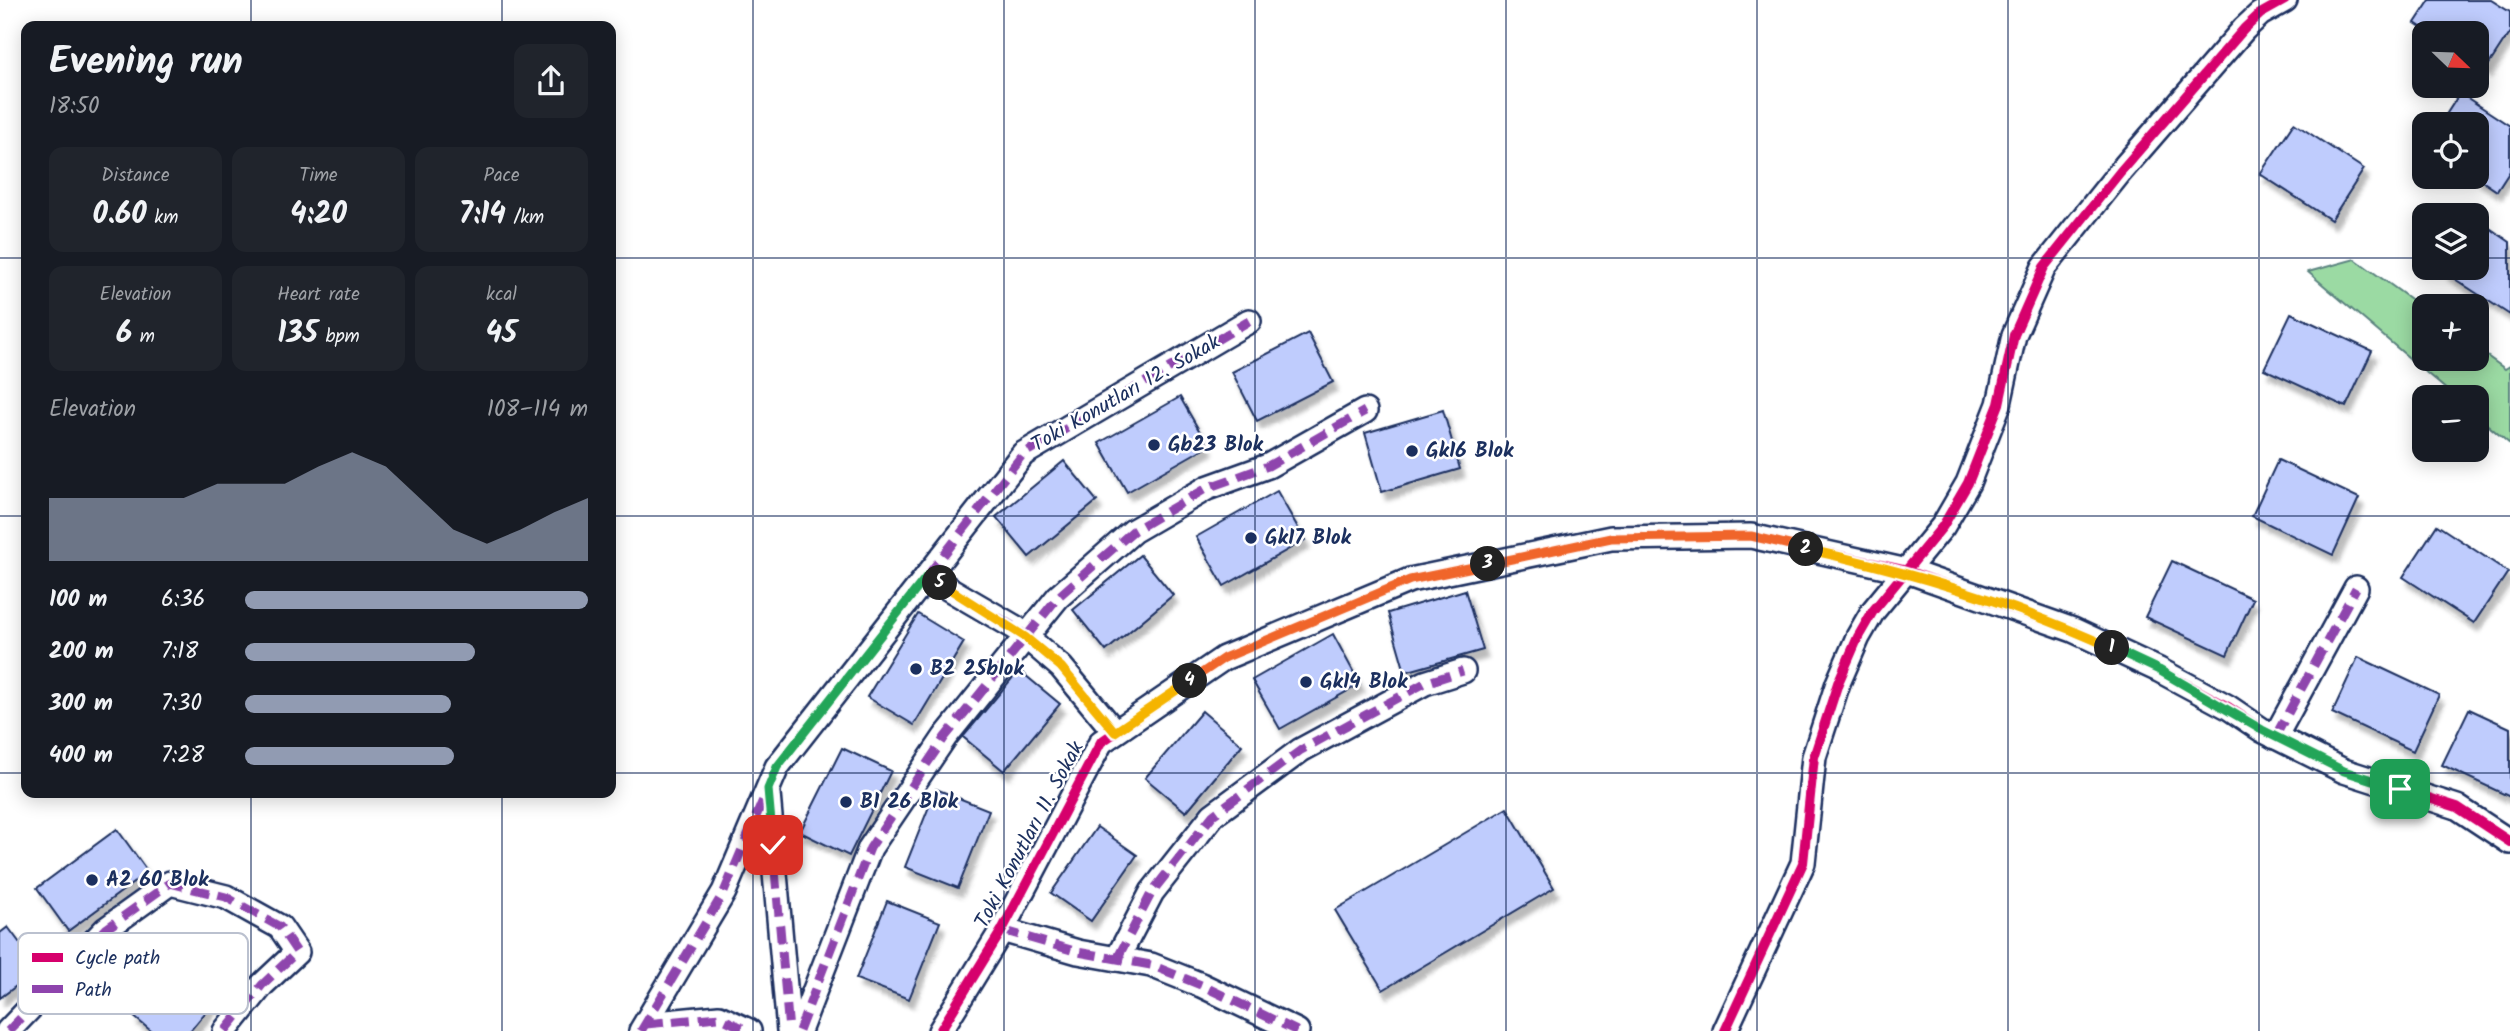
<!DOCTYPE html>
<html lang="en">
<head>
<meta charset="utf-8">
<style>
	:root { --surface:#171b24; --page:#20242c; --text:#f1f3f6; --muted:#9ea1a6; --accent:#919bb2 }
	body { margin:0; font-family:Kalam,sans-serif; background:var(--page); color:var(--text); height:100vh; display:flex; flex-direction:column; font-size:26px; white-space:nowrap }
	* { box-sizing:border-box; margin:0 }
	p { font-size:23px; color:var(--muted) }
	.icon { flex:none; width:38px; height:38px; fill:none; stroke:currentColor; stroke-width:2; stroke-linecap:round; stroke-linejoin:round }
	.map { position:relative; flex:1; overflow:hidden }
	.side { position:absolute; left:21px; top:21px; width:595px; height:777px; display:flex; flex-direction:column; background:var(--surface); border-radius:14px; box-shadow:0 4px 18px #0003 }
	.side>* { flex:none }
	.needle { width:46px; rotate:113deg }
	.buttons { position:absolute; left:2412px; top:21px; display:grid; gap:14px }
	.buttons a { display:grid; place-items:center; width:77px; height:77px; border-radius:14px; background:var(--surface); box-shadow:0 4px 18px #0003; font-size:35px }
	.pin { position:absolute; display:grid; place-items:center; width:60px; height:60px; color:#fff; margin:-30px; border-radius:14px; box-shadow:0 4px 10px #0006 }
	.km { position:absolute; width:35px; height:35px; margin:-18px; border-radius:50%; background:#222; color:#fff; font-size:19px; line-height:35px; text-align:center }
	.round { display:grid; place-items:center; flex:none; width:74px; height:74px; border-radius:14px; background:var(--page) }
	.headline { display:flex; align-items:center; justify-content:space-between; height:119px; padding:0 28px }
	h1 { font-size:38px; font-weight:700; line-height:52px }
	.stats { display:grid; grid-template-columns:repeat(3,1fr); gap:10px; height:119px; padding:7px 28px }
	.stats div { display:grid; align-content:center; border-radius:14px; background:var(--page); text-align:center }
	.stats b { font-size:30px; font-weight:700 }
	.stats small { font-size:19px; font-weight:400 }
	.stats p { font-size:19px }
	.chart { height:196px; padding:14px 28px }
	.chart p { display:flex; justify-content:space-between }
	.chart svg { width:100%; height:126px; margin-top:7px; fill:var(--accent); opacity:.7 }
	ul { padding:0 28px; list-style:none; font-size:23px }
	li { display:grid; grid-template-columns:112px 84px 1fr; align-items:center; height:52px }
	li i { height:18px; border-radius:9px; background:var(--accent) }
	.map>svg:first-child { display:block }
</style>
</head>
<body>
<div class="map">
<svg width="2510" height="1031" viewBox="0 0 2510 1031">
	<defs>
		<filter id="shadow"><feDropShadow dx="4.5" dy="8" stdDeviation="2" flood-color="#0004"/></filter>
	</defs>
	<rect width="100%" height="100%" fill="#fff"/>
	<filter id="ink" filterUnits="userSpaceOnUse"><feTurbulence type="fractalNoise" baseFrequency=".0143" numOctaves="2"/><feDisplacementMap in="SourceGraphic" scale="14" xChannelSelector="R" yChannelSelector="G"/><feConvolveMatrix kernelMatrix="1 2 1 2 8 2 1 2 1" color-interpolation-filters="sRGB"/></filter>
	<g filter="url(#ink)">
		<!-- green -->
		<path fill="#9bdaa3" stroke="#5b8480" stroke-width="2" d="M2355 259 2424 309V359H2476V348L2505 369 2510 366V444L2476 415V397H2455L2308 272Z"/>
		<!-- building -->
		<g fill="#bfccfd" stroke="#1b2f5e" stroke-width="2" filter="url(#shadow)">
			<path d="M2430 0H2491L2510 12V32L2486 69 2476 63V33H2430L2415 23Z"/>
			<path d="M2460 93 2510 126V171L2497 191 2476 177V124H2440Z"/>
			<path d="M2294 123 2364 169 2331 220 2260 174Z"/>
			<path d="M2478 220 2510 242V315L2444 272 2447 268H2476Z"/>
			<path d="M2291 313 2372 351 2346 407 2264 369Z"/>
			<path d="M1308 333 1333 382 1257 421 1232 372Z"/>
			<path d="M1180 397 1208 446 1127 492 1099 443Z"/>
			<path d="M1443 410 1460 469 1382 492 1365 433Z"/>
			<path d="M2278 460 2359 498 2333 555 2252 516Z"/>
			<path d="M1064 461 1097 501 1029 557 996 517Z"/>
			<path d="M1277 491 1305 540 1224 586 1196 537Z"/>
			<path d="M2437 525 2508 572 2474 623 2403 577Z"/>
			<path d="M1140 555 1173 595 1106 651 1073 610Z"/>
			<path d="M2172 561 2253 599 2227 655 2145 617Z"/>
			<path d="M1465 590 1483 650 1405 672 1388 613Z"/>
			<path d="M918 614 964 642 914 725 867 697Z"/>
			<path d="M1333 634 1360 684 1280 729 1252 680Z"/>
			<path d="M2358 657 2439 695 2413 751 2332 713Z"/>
			<path d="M1019 670 1060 704 1004 771 963 737Z"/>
			<path d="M2469 709 2510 728V797L2442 765Z"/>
			<path d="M1202 711 1242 745 1186 812 1145 778Z"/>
			<path d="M842 748 891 771 849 856 800 832Z"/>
			<path d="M936 789 989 810 958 888 905 867Z"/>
			<path d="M1507 808 1554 888 1383 990 1335 910Z"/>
			<path d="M1097 827 1137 855 1091 921 1051 893Z"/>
			<path d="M117 829 148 872 68 931 37 888Z"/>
			<path d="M887 901 940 922 909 999 856 979Z"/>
			<path d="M8 927 39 969 0 998V933Z"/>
			<path d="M190 949 230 983 190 1031H151L133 1016Z"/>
		</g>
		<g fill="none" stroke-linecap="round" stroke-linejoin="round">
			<defs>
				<g id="minor">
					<path d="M927 576 1016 628 1061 667 1115 732"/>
					<path d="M2275 737 2356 588"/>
					<path d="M768 794 789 1031"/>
					<path d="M1002 930 1078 952 1151 965 1201 985 1297 1031"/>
					<path d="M1117 959 1152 892 1213 815 1301 750 1425 683 1463 671"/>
					<path d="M646 1024 719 1017 749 1031"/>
					<path d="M8 1031 106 929 170 883 226 897 280 927 297 952 262 985 225 1031"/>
					<path d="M641 1031 724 892 777 767 1023 454 1249 321"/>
					<path d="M799 1031 870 848 945 737 1058 597 1133 531 1207 488 1268 466 1365 411"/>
					<path d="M940 1031 1002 930 1101 742 1224 658 1410 580 1611 538 1751 536 1907 571 2073 630 2159 670 2228 707 2262 730 2344 771 2457 807 2510 842"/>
					<path d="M1725 1031 1803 863 1814 757 1838 683 1858 637 1873 611 1943 526 1968 483 1999 404 2014 335 2044 267 2120 172 2244 29 2260 14 2285 0"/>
				</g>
			</defs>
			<!-- minor casing -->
			<use href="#minor" stroke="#1b2f5e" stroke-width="28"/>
			<!-- minor -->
			<use href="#minor" stroke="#fff" stroke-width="23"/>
			<!-- quiet -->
			<g stroke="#8e44ad" stroke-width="9" stroke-dasharray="18 9" stroke-linecap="butt">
				<path d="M927 576 1016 628 1061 667 1115 732"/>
				<path d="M2275 737 2356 588"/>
				<path d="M768 790 789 1031"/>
				<path d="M1002 930 1078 952 1151 965 1201 985 1297 1031"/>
				<path d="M1117 959 1152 892 1213 815 1301 750 1425 683 1463 671"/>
				<path d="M646 1024 719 1017 749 1031"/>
				<path d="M8 1031 106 929 170 883 226 897 280 927 297 952 262 985 225 1031"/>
				<path d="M641 1031 724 892 777 767 1023 454 1249 321"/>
				<path d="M799 1031 870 848 945 737 1058 597 1133 531 1207 488 1268 466 1365 411"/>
			</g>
			<defs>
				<g id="cycleway">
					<path d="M940 1031 1002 930 1101 742 1224 658 1410 580 1611 538 1751 536 1907 571 2073 630 2159 670 2228 707 2262 730 2344 771 2457 807 2510 842"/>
					<path d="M1725 1031 1803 863 1814 757 1838 683 1858 637 1873 611 1943 526 1968 483 1999 404 2014 335 2044 267 2120 172 2244 29 2260 14 2285 0"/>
				</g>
			</defs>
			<!-- cycleway casing -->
			<use href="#cycleway" stroke="#fff" stroke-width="15"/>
			<!-- cycleway -->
			<use href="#cycleway" stroke="#d6006c" stroke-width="10"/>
		</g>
	</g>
	<g fill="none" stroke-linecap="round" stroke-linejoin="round" filter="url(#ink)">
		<defs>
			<path id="split-1" d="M2112 648 2159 670 2262 730 2344 771 2400 789"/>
			<path id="split-2" d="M1806 549C1910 572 2014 603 2112 648"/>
			<path id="split-3" d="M1488 564 1611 538 1751 536 1806 549"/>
			<path id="split-4" d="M1190 681 1224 658 1410 580 1488 564"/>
			<path id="split-5" d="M940 583 1025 637 1061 667 1115 732 1190 681"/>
			<path id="split-6" d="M773 845 768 789 777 767 927 576 940 583"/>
		</defs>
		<!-- split-1 casing -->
		<use href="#split-1" stroke="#fff" stroke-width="14"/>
		<!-- split-2 casing -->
		<use href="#split-2" stroke="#fff" stroke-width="14"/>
		<!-- split-3 casing -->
		<use href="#split-3" stroke="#fff" stroke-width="14"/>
		<!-- split-4 casing -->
		<use href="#split-4" stroke="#fff" stroke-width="14"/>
		<!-- split-5 casing -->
		<use href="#split-5" stroke="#fff" stroke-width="14"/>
		<!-- split-6 casing -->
		<use href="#split-6" stroke="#fff" stroke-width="14"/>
		<!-- split-1 -->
		<use href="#split-1" stroke="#22a559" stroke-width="9"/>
		<!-- split-2 -->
		<use href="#split-2" stroke="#f5b400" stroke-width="9"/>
		<!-- split-3 -->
		<use href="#split-3" stroke="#f0652b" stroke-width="9"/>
		<!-- split-4 -->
		<use href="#split-4" stroke="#f0652b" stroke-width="9"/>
		<!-- split-5 -->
		<use href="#split-5" stroke="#f5b400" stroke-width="9"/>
		<!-- split-6 -->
		<use href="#split-6" stroke="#22a559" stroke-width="9"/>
	</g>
	<!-- grid -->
	<path fill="none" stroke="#1b2f5e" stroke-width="2" stroke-opacity="0.55" d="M251 0V26M502 0V26M753 0V1031M1004 0V1031M1255 0V1031M1506 0V1031M1757 0V1031M2008 0V1031M2259 0V1031M0 258H26M611 258H2424M2476 258H2510M0 516H26M611 516H2510M0 773H26M611 773H2510M251 793V1031M502 793V1031"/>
	<!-- markers -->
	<g fill="#1b2f5e" stroke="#fff" stroke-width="2.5">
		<circle cx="1154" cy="445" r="7"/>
		<circle cx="1412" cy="451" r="7"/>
		<circle cx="1251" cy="538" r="7"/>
		<circle cx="916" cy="669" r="7"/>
		<circle cx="1306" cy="682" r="7"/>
		<circle cx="846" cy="802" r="7"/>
		<circle cx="92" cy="880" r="7"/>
	</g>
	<g text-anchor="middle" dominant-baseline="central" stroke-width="5" stroke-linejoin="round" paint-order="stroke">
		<!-- street labels -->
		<g font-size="21" fill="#1b2f5e" stroke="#fff">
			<text transform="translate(1126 394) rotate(-30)">Toki Konutları 12. Sokak</text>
			<text transform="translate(1030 835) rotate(-62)">Toki Konutları 11. Sokak</text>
		</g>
		<!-- poi labels -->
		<g font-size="21" font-weight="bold" fill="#1b2f5e" stroke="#fff" text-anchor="start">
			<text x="1168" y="445">Gb23 Blok</text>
			<text x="1426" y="451">Gk16 Blok</text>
			<text x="1265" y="538">Gk17 Blok</text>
			<text x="930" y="669">B2 25blok</text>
			<text x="1320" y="682">Gk14 Blok</text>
			<text x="860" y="802">B1 26 Blok</text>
			<text x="106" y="880">A2 60 Blok</text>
		</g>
	</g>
	<!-- legend -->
	<rect x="18" y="933" width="230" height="81" rx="10" fill="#fff" stroke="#bbc1cf" stroke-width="2"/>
	<rect x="32" y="953" width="31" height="9" fill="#d6006c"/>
	<rect x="32" y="985" width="31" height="8" fill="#8e44ad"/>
	<g font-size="19" fill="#1b2f5e">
		<text x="75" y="964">Cycle path</text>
		<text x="75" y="996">Path</text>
	</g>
</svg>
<div class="buttons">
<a><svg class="needle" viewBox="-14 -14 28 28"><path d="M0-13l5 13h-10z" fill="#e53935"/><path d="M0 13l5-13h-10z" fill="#9ea1a6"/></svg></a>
<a><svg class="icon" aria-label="locate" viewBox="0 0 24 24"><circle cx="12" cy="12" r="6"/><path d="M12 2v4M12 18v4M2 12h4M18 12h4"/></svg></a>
<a><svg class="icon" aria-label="layers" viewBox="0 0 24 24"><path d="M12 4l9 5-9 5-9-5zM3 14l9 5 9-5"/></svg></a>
<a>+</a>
<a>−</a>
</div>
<div class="pin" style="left:2400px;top:789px;background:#1e9e55"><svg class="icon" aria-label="arrive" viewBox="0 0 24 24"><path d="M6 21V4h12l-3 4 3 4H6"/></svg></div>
<div class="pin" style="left:773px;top:845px;background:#d93025"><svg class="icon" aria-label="check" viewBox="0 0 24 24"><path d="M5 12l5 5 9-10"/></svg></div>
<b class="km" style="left:2112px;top:648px">1</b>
<b class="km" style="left:1806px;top:549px">2</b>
<b class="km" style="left:1488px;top:564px">3</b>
<b class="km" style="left:1190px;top:681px">4</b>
<b class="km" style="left:940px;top:583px">5</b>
<section class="side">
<div class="headline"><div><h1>Evening run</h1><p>18:50</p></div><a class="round"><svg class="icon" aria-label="share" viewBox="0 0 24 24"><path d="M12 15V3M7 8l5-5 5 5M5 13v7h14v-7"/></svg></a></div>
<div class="stats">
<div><p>Distance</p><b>0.60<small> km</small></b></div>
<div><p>Time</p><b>4:20</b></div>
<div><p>Pace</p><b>7:14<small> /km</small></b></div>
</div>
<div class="stats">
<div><p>Elevation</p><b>6<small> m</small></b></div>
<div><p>Heart rate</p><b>135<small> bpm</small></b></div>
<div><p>kcal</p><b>45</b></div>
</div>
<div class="chart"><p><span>Elevation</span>108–114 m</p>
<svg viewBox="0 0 160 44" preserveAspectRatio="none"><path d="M0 44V22L10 22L20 22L30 22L40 22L50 17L60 17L70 17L80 11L90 6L100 11L110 22L120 33L130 38L140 33L150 27L160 22V44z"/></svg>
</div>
<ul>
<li><b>100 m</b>6:36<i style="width:100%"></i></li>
<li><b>200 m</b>7:18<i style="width:67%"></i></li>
<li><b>300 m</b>7:30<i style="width:60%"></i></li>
<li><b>400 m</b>7:28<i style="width:61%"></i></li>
</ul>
</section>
</div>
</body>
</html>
